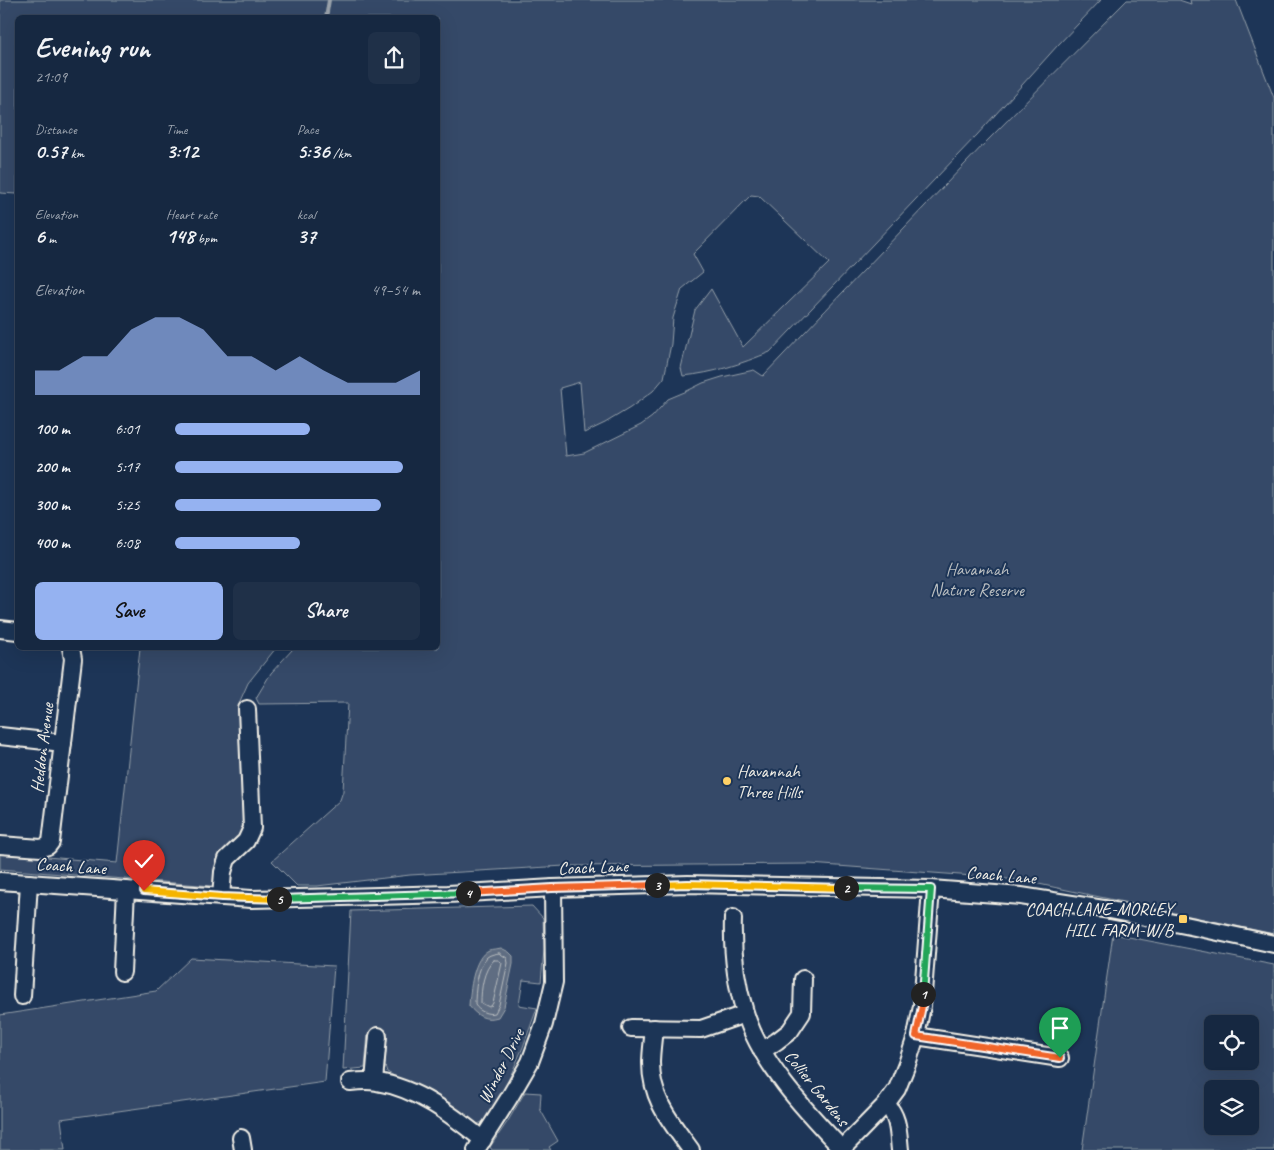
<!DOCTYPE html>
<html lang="en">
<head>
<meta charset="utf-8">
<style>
	:root { --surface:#162841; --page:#1f3048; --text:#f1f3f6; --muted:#9ea6b1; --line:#35445a; --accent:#95b2f1 }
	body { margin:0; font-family:Caveat,sans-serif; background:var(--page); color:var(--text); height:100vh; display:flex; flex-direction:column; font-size:19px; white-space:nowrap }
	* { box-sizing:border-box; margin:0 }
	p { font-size:16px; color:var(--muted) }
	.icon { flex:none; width:28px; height:28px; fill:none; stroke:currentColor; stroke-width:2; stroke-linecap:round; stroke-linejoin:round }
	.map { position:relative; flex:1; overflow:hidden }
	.panel { position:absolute; left:15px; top:15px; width:425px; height:635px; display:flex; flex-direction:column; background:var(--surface); border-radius:8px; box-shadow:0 5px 20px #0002,0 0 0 1px var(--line) }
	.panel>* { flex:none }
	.tools { position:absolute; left:1204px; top:1015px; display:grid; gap:10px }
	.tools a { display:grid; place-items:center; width:55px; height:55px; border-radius:8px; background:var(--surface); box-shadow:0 5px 20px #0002,0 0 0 1px var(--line); font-size:25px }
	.pin { position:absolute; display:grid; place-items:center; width:42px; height:42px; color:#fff; margin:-51px -21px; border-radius:50% 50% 50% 0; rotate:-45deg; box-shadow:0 0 5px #0007 }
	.pin .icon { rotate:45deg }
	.km { position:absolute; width:25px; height:25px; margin:-12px; border-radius:50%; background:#222; color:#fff; font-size:14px; line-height:25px; text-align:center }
	.round { display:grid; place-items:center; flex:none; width:52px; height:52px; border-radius:8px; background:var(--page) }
	.headline { display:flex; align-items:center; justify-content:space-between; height:85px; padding:0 20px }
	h1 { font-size:28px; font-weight:600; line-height:38px }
	.figures { display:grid; grid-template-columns:repeat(3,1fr); gap:8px; height:85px; padding:5px 20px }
	.figures div { display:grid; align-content:center }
	.figures b { font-size:21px; font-weight:600 }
	.figures small { font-size:14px; font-weight:400 }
	.figures p { font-size:14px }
	.chart { height:140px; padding:10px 20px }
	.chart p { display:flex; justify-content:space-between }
	.chart svg { width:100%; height:90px; margin-top:5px; fill:var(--accent); opacity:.7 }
	.cta { display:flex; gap:10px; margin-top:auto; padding:10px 20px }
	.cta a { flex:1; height:58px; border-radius:8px; background:var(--accent); color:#111; font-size:20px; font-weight:600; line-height:58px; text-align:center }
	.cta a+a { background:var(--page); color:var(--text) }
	ul { padding:0 20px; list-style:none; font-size:16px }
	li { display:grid; grid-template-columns:80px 60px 1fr; align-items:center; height:38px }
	li i { height:12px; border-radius:6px; background:var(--accent) }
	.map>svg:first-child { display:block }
</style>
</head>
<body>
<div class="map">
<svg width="1274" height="1150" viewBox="0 0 1274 1150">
	<rect width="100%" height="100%" fill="#1d3557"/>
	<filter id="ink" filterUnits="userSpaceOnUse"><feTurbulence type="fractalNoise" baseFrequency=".02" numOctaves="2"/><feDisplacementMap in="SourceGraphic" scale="10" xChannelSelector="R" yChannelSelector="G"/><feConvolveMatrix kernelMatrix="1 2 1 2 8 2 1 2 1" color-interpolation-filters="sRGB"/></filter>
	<g filter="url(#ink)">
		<!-- green -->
		<g fill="#354a67" stroke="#949ea8" fill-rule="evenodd">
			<path d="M0 0H1101L1058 45 977 135 770 352C741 364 714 373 683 376L681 368 695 310 711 289 743 347 829 263 759 196 751 195 693 254 703 272 682 289 673 318 671 344 664 378 653 391 630 408 605 423 584 433 580 382 560 388 566 456 584 453 641 425 652 417 668 399 687 391 703 383 722 377 754 370 763 376 985 143 1127 0H1179L1191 4 1190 0H1236L1274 98V934L1020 880 960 875 810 864 565 866 410 875 317 886H297L272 861 340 800 343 791 348 703 259 704 256 698 271 673 292 650V648H438V18H18L17 194 0 193Z"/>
			<path d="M140 648H276L248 683 240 701 243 831 216 870 212 886 0 869V853L117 863Z"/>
			<path d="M532 906 543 918 544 950 541 982 523 980 519 1005 537 1008 523 1047 506 1086 486 1120 476 1125 437 1095 414 1084 405 1082 387 1072 385 1066 387 1035 368 1033 365 1068 343 1070 351 911Z"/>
			<path d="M1113 934 1274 965V1150H1082ZM1212 1024H1250V1061H1212ZM1212 1089H1250V1126H1212Z"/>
			<path d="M191 958 334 966 325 1082 61 1119 65 1150H0V1015L156 991Z"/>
			<path d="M525 1092 541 1093 540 1109 558 1141 549 1147 551 1150H492L490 1147 508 1121Z"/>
		</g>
		<!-- water -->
		<path fill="#5e6d82" stroke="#9aa2ab" d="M501 948 509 952 513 956V964L504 1007 498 1017C485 1021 477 1016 469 1006 470 991 473 957 489 950 492 949 497 949 501 948Z"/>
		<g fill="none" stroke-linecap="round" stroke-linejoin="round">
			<!-- shore -->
			<g stroke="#b8bcbf" stroke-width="1">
				<path d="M499 953 507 958 508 963 499 1005 495 1013C487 1015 479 1011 475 1005 475 992 477 967 487 957 491 954 495 954 499 953Z"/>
				<path d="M494 960H499L502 963 493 1003 491 1006 489 1007 481 1003C481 989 483 970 494 960Z"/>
			</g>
			<!-- stream -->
			<path stroke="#9aa2ab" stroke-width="4" d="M326 18 329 0"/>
			<defs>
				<g id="minor">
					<path d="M0 629 18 631"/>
					<path d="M0 736 63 743"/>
					<path d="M0 845 41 848 48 846 51 842 73 659 71 648"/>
					<path d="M0 881 251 899 343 897 448 894 553 888 688 884 931 889 1021 896 1110 910 1190 926 1274 944"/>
					<path d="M221 897 223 872 227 859 246 841 252 828 247 709"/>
					<path d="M733 918C732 950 735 981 745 1012 760 1063 806 1111 842 1149"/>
					<path d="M122 972 126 890"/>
					<path d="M22 996 29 883"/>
					<path d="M631 1028 701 1029 745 1014"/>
					<path d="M654 1028C653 1040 651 1052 651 1063 651 1100 671 1122 691 1150"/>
					<path d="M916 1036 1060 1058"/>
					<path d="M762 1051 777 1041 790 1031 802 1013 803 979"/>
					<path d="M374 1081 378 1036"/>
					<path d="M350 1082C358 1081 368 1080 377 1082 417 1088 452 1115 483 1140"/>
					<path d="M886 1104C899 1117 898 1133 900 1150"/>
					<path d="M241 1138 243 1150"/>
					<path d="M476 1150 509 1098 530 1062 544 1024 554 982 553 888"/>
					<path d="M841 1150 886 1104 897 1089 907 1064 916 1036 922 1006 931 889"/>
				</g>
			</defs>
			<!-- minor casing -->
			<use href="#minor" stroke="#f4f1e8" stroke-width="20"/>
			<!-- minor -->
			<use href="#minor" stroke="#1d3557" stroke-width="16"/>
		</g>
	</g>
	<g fill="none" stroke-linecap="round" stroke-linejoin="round" filter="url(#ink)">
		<defs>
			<path id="split-1" d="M923 994 922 1006 916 1036 1060 1058"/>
			<path id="split-2" d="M846 888 931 889 923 994"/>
			<path id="split-3" d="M657 885 688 884 846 888"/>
			<path id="split-4" d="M468 893 552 888 657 885"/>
			<path id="split-5" d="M279 899 468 893"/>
			<path id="split-6" d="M144 891 222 897 279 899"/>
		</defs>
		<!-- split-1 casing -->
		<use href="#split-1" stroke="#fff" stroke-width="10"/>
		<!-- split-2 casing -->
		<use href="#split-2" stroke="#fff" stroke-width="10"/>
		<!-- split-3 casing -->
		<use href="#split-3" stroke="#fff" stroke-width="10"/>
		<!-- split-4 casing -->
		<use href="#split-4" stroke="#fff" stroke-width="10"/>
		<!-- split-5 casing -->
		<use href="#split-5" stroke="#fff" stroke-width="10"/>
		<!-- split-6 casing -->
		<use href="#split-6" stroke="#fff" stroke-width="10"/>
		<!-- split-1 -->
		<use href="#split-1" stroke="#f0652b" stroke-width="6"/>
		<!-- split-2 -->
		<use href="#split-2" stroke="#22a559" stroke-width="6"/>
		<!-- split-3 -->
		<use href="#split-3" stroke="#f5b400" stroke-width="6"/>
		<!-- split-4 -->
		<use href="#split-4" stroke="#f0652b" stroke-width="6"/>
		<!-- split-5 -->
		<use href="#split-5" stroke="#22a559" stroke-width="6"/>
		<!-- split-6 -->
		<use href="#split-6" stroke="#f5b400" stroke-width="6"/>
	</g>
	<!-- markers -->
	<g fill="#ffd166" stroke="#1d3557" stroke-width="2">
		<circle cx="727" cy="781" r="5"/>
		<rect x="1178" y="914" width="10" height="10" rx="2.5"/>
	</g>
	<g text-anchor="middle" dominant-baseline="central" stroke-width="4" stroke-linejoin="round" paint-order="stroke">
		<!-- park labels -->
		<g font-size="18" fill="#bbbfc1" stroke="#1d3557">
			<text x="977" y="569">Havannah<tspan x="977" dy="21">Nature Reserve</tspan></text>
		</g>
		<!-- street labels -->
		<g font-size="18" fill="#f4f1e8" stroke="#1d3557">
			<text transform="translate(42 748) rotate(-83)">Heddon Avenue</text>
			<text transform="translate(71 866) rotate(4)">Coach Lane</text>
			<text transform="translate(593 867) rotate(-2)">Coach Lane</text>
			<text transform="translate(1001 875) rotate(5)">Coach Lane</text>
			<text transform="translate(501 1066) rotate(-63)">Winder Drive</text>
			<text transform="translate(817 1088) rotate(51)">Collier Gardens</text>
		</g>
		<!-- poi labels -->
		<g font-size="18" fill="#f4f1e8" stroke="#1d3557" text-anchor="start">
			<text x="737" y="771">Havannah<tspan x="737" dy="21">Three Hills</tspan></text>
			<text x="1173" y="909" text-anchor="end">COACH LANE-MORLEY<tspan x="1173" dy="21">HILL FARM-W/B</tspan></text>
		</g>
	</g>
</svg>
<div class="tools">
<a><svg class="icon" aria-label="locate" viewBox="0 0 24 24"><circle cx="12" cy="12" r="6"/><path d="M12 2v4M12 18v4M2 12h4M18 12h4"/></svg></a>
<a><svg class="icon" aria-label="layers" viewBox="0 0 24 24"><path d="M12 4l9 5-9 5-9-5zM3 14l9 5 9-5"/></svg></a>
</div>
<div class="pin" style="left:1060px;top:1058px;background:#1e9e55"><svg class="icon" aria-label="arrive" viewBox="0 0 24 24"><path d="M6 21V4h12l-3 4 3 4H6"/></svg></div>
<div class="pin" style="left:144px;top:891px;background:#d93025"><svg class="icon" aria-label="check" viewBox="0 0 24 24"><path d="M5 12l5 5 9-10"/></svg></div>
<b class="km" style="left:923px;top:994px">1</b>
<b class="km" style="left:846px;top:888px">2</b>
<b class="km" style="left:657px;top:885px">3</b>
<b class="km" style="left:468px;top:893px">4</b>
<b class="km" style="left:279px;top:899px">5</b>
<section class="panel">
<div class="headline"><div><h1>Evening run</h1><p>21:09</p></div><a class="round"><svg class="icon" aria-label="share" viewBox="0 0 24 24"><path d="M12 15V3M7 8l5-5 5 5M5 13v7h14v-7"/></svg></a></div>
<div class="figures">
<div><p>Distance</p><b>0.57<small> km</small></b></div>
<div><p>Time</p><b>3:12</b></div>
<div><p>Pace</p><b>5:36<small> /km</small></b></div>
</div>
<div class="figures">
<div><p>Elevation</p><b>6<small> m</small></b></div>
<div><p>Heart rate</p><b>148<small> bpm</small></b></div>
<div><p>kcal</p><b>37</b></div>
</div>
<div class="chart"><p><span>Elevation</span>49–54 m</p>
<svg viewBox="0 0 160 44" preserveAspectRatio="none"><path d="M0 44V32L10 32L20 25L30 25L40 12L50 6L60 6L70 12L80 25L90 25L100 32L110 25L120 32L130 38L140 38L150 38L160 32V44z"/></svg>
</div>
<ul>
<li><b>100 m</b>6:01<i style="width:55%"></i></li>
<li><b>200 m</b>5:17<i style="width:93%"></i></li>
<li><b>300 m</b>5:25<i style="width:84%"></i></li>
<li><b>400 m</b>6:08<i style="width:51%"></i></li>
</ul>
<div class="cta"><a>Save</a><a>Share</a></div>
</section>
</div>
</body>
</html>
